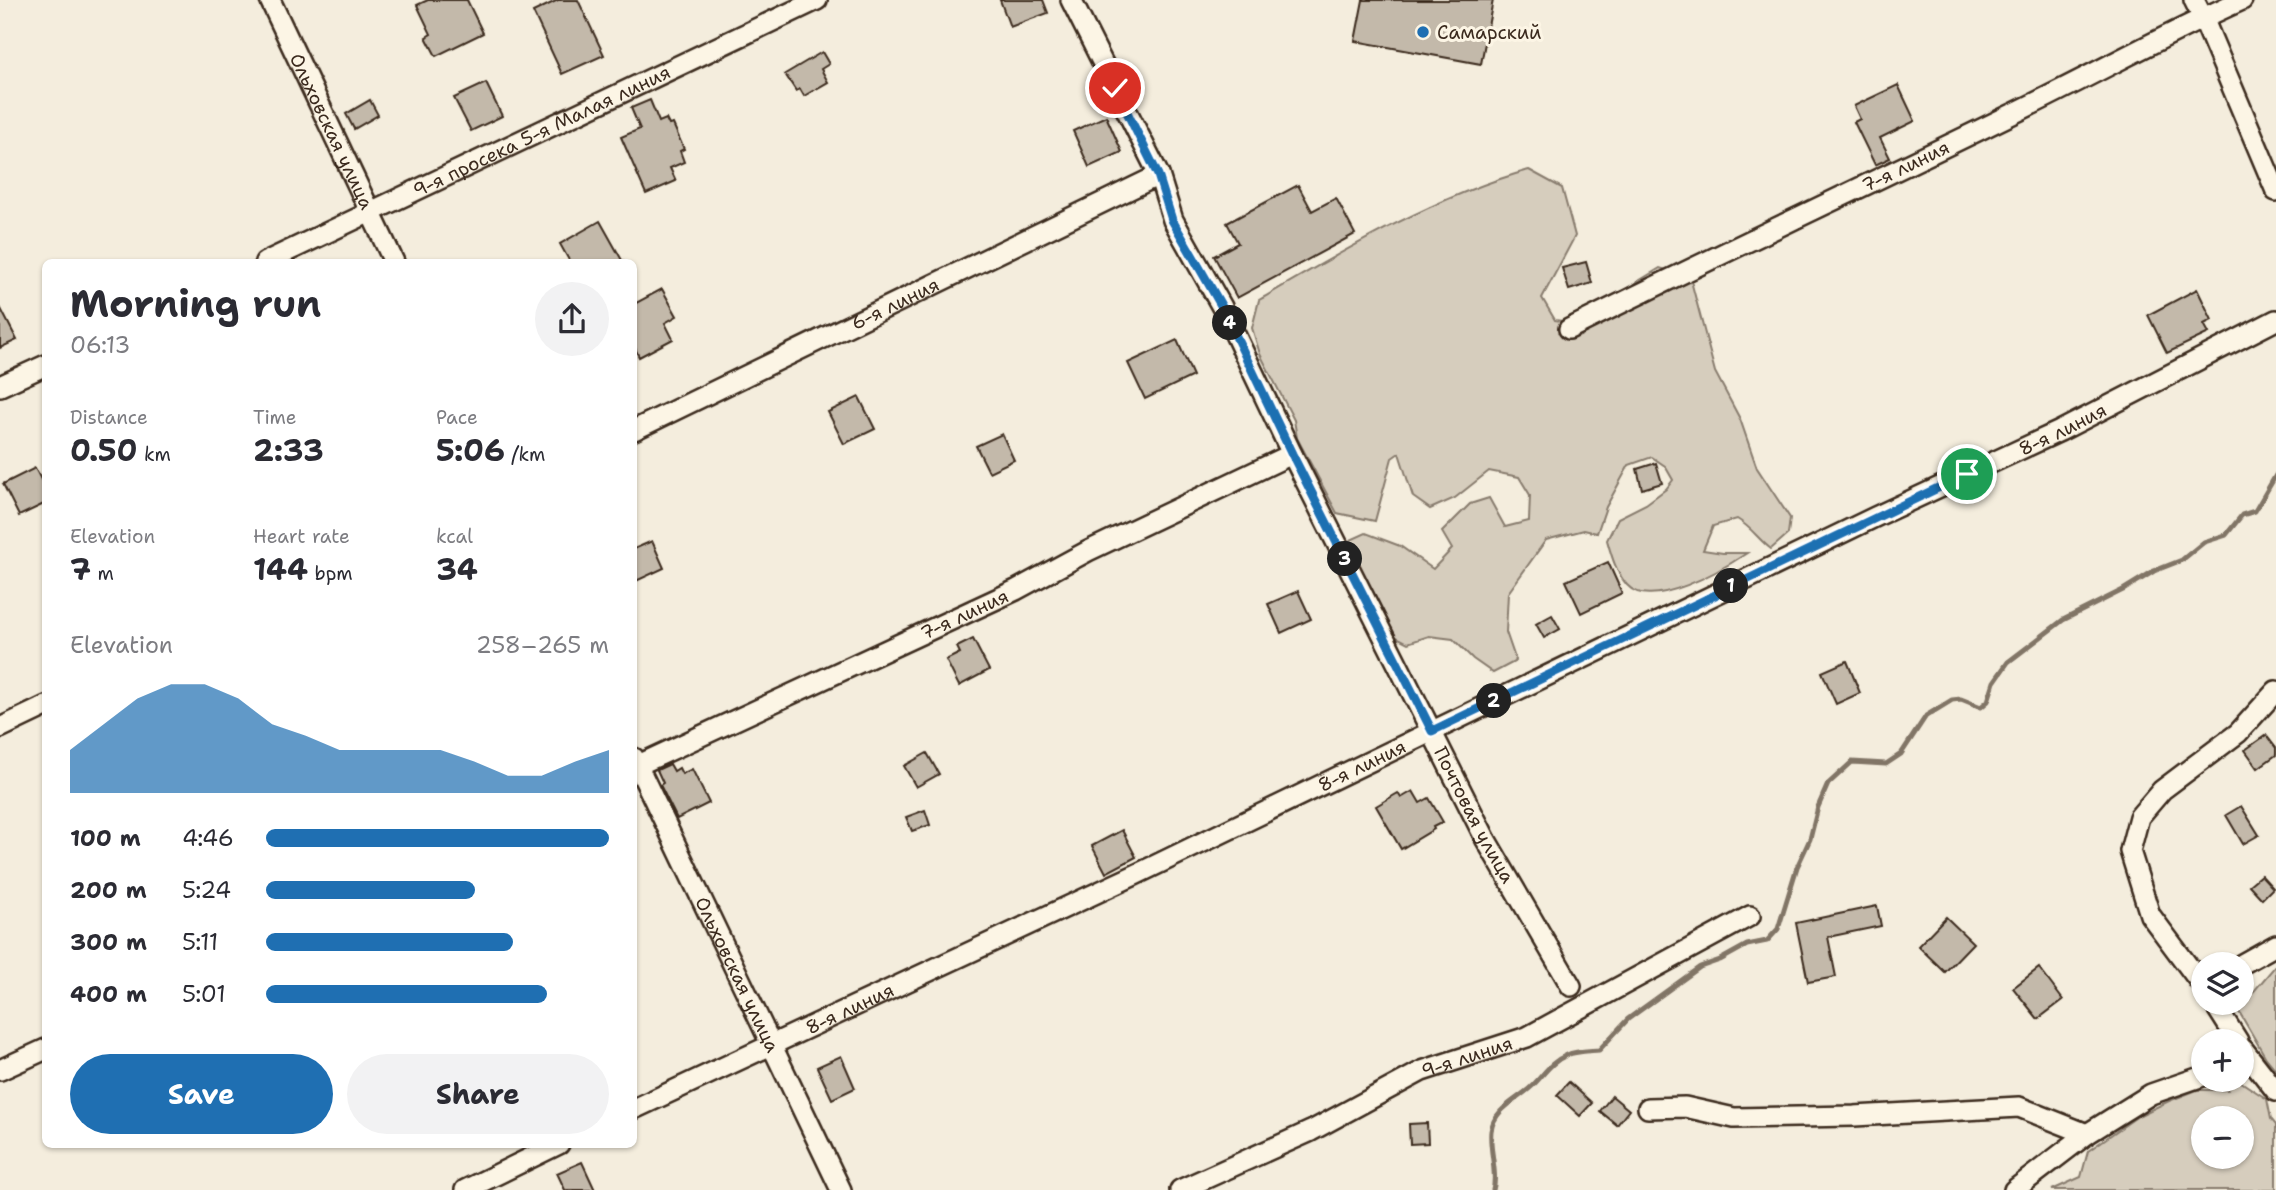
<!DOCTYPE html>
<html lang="en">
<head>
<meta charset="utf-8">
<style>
	:root { --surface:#fff; --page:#f2f2f3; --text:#2b2b33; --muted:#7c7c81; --accent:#1f6fb2 }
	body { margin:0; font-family:"Shantell Sans",sans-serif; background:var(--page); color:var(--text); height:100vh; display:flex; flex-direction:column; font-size:26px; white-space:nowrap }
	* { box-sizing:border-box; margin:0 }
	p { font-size:23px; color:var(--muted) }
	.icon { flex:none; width:38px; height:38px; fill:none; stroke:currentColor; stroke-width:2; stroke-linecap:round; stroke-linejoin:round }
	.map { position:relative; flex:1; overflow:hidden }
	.drawer { position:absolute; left:42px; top:259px; width:595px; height:889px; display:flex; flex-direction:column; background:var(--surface); border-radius:10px; box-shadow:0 2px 5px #0004 }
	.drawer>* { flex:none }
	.buttons { position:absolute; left:2191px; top:952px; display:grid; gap:14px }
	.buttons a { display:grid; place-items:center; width:63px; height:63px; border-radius:50%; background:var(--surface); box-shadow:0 2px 5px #0004; font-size:35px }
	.pin { position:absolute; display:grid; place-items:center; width:60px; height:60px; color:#fff; margin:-30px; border:4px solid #fff; border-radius:50%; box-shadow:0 2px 7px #0007 }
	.km { position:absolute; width:35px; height:35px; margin:-18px; border-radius:50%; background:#222; color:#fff; font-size:19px; line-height:35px; text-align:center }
	.round { display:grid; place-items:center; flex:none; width:74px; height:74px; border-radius:37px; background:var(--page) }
	.overview { display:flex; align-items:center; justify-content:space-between; height:119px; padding:0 28px }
	h1 { font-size:38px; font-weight:700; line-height:52px }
	.metrics { display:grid; grid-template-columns:repeat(3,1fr); gap:10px; height:119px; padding:7px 28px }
	.metrics div { display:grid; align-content:center }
	.metrics b { font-size:30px; font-weight:700 }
	.metrics small { font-size:19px; font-weight:400 }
	.metrics p { font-size:19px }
	.chart { height:196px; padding:14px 28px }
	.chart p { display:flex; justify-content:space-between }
	.chart svg { width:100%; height:126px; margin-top:7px; fill:var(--accent); opacity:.7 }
	.button { display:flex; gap:14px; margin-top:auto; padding:14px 28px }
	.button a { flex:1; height:80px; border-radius:42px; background:var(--accent); color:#fff; font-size:28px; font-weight:700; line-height:80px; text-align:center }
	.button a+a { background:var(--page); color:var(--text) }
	ul { padding:0 28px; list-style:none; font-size:23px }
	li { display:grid; grid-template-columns:112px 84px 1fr; align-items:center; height:52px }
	li i { height:18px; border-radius:9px; background:var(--accent) }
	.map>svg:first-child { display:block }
</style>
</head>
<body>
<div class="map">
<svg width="2276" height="1190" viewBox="0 0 2276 1190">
	<rect width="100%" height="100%" fill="#f4eddd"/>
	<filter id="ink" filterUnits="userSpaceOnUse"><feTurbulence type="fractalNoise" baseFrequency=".0143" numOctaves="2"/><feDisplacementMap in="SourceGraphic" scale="14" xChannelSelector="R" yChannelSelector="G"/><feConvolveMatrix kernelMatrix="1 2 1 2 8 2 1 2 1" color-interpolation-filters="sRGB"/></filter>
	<g filter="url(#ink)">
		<!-- green -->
		<g fill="#d6cdbd" stroke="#887c6e" stroke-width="2" fill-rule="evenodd">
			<path d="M1529 170 1562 188 1575 236 1542 298 1555 320 1584 324 1617 294 1660 268 1690 277 1715 372 1740 419 1757 468 1790 518 1788 534 1771 549C1758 539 1751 527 1737 519L1713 526 1703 550 1723 553H1747C1723 569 1651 612 1627 585 1616 573 1611 554 1607 540L1618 518 1646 504 1666 489 1673 480 1665 466 1652 457 1629 465 1606 507 1597 533 1584 530 1546 540 1508 593 1506 632 1516 661 1493 673 1473 659 1453 639 1429 636 1408 643 1385 631 1344 543 1366 533 1400 546 1433 569 1452 549 1442 532 1470 504 1489 498 1505 527 1529 521 1530 495 1519 477 1489 471 1455 498 1430 509 1413 497 1399 453 1392 458 1375 521 1337 513 1297 438 1294 420 1260 354 1252 328 1259 300C1343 251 1435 196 1529 170Z"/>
			<path d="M2276 965V1070L2266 1058 2238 1010Z"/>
			<path d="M2232 1080H2238L2267 1099 2271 1119 2276 1125V1190H2052L2081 1177 2088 1151 2138 1116 2169 1101 2197 1090H2228ZM2203 1118H2242V1157H2203Z"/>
		</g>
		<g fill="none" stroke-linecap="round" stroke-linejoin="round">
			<!-- stream -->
			<path stroke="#817466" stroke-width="5" d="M1493 1190C1498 1173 1489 1150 1491 1131 1494 1109 1517 1100 1531 1087 1543 1076 1550 1062 1567 1055 1576 1051 1589 1051 1599 1050L1628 1019 1700 967 1720 960 1747 945 1767 941 1778 929 1797 867 1810 839 1818 807 1828 784 1852 762 1886 764 1901 754 1926 716 1952 700 1961 699 1981 707 1988 701 1994 682 2008 662 2063 620 2123 590 2154 571 2182 560 2204 542 2226 535 2242 515 2255 511 2276 475"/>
		</g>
		<!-- building -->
		<g fill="#c3b9aa" stroke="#3b2a1e" stroke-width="2">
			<path d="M428 0H467L483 33 436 56 426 37 431 34 417 5Z"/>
			<path d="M558 0H578L604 55 562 74 533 12Z"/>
			<path d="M1000 0H1043L1048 13 1010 27Z"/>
			<path d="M1363 0H1493L1481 64 1355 41Z"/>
			<path d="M822 52 829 64 821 69 828 82 804 96 800 89 796 91 785 74Z"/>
			<path d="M486 83 502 116 471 131 454 98Z"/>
			<path d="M1898 85 1915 121 1880 138 1890 158 1875 165 1854 122 1860 119 1854 106Z"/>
			<path d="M370 100 378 115 354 129 346 114Z"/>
			<path d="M650 100 659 122 666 119 669 125 673 124 684 149 680 151 684 162 670 168 676 181 646 194 621 137 640 129 631 108Z"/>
			<path d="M1106 116 1122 152 1089 167 1073 131Z"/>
			<path d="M1298 185 1312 211 1336 198 1355 234 1237 298 1214 256 1238 243 1227 223Z"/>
			<path d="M600 221 623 262H570L560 244Z"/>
			<path d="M1586 262 1592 283 1569 290 1562 268Z"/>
			<path d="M662 289 677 316 665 323 673 339 639 357 634 346V304Z"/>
			<path d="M2197 289 2212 320 2204 324 2209 333 2167 353 2148 315Z"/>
			<path d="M0 307 17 340 0 348Z"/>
			<path d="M1177 340 1193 376 1145 399 1128 363Z"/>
			<path d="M859 397 875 429 844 444 828 412Z"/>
			<path d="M1002 434 1014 460 989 472 976 446Z"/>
			<path d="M1656 463 1662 483 1642 489 1637 469Z"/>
			<path d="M35 468 46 489V503L19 516 3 484Z"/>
			<path d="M652 541 664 568 634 582V549Z"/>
			<path d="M1608 562 1622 593 1581 613 1566 581Z"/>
			<path d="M1298 591 1311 619 1281 633 1268 604Z"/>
			<path d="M1552 615 1560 629 1544 638 1536 624Z"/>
			<path d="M973 639 989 670 959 686 946 660 960 653 957 647Z"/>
			<path d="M1847 661 1860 693 1836 704 1822 672Z"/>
			<path d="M2266 735 2276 748V755L2258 768 2245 750Z"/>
			<path d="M927 753 939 774 916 787 904 766Z"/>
			<path d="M670 764 674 771 679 768 682 774 692 769 709 803 677 819 660 785 663 783 657 770Z"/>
			<path d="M1413 791 1420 803 1429 798 1443 822 1433 827 1434 829 1401 849 1376 806 1398 793 1401 798Z"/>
			<path d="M2241 806 2259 835 2243 844 2226 815Z"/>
			<path d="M925 810 930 825 912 831 906 817Z"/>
			<path d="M1122 830 1136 857 1106 873 1092 846Z"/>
			<path d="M2261 875 2273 888 2262 899 2249 885Z"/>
			<path d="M1877 906 1881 926 1828 937 1836 977 1808 982 1796 923Z"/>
			<path d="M1946 917 1973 943 1945 972 1918 946Z"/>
			<path d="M2039 968 2063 1000 2038 1019 2013 988Z"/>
			<path d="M841 1056 855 1088 832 1099 817 1067Z"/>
			<path d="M1569 1082 1592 1103 1580 1116 1557 1095Z"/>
			<path d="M1612 1096 1629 1110 1617 1125 1600 1111Z"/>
			<path d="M1427 1123 1428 1143 1410 1144 1409 1124Z"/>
			<path d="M582 1162 595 1190H565L557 1173Z"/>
		</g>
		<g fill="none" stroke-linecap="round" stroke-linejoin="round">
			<defs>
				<g id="minor">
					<path id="s1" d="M270 0 394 262"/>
					<path id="s2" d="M1071 0 1159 175 1173 220 1222 307 1292 454 1486 840 1571 986"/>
					<path d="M2194 0 2203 18 2276 191"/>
					<path id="s3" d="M265 262 817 0"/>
					<path id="s4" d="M1569 329C1713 257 1859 189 2004 118 2084 80 2161 36 2242 0"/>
					<path d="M0 386 46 365"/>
					<path id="s5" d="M634 430 1159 175"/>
					<path d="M0 728 46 706"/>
					<path id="s6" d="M634 758 841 1190"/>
					<path id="s7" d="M634 767 1016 590 1088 551 1292 454"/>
					<path d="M2242 964 2276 945"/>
					<path d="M2203 986 2150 915 2130 851 2139 817 2162 790 2238 733 2276 691"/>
					<path d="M2214 1003 2238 1041"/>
					<path d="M2243 1049 2276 1091"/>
					<path d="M0 1070 46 1049"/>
					<path d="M1648 1108 1685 1107 1734 1118 1854 1116 2019 1107 2087 1134"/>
					<path id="s8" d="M634 1109 1135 875 1875 517 2060 431 2276 320"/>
					<path d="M465 1190 559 1144"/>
					<path id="s9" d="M1180 1190 1311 1131 1422 1071 1527 1037 1750 916"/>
					<path d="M2014 1190 2087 1134 2151 1094 2203 1076"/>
				</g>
			</defs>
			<!-- minor casing -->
			<use href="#minor" stroke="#3b2a1e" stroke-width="24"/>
			<!-- minor -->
			<use href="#minor" stroke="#fcf5e5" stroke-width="19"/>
		</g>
	</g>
	<g fill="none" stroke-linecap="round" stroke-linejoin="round" filter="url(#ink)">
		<defs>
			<path id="route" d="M1115 88 1158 175 1172 220 1222 307 1292 454 1432 731 1967 474"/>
		</defs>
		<!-- route casing -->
		<use href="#route" stroke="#fff" stroke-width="14"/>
		<!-- route -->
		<use href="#route" stroke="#1f6fb2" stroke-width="9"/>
	</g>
	<!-- markers -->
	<circle fill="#1f6fb2" stroke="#fcf5e5" stroke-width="2.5" cx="1423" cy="32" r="7"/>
	<g text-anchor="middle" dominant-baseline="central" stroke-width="6" stroke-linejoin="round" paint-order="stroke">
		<!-- poi labels -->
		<g font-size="19" fill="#3b2a1e" stroke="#fcf5e5" text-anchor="start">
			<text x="1437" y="32">Самарский</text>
		</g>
		<!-- street labels -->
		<g font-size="19" fill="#3b2a1e" stroke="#fcf5e5">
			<text stroke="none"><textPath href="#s1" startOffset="145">Ольховская улица</textPath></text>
			<text stroke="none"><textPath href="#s3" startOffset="306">9-я просека 5-я Малая линия</textPath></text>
			<text stroke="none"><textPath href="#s4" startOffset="374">7-я линия</textPath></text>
			<text stroke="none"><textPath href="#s5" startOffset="290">6-я линия</textPath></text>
			<text stroke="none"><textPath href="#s8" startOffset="1582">8-я линия</textPath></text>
			<text stroke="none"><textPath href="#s7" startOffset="364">7-я линия</textPath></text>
			<text stroke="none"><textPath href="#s8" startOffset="805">8-я линия</textPath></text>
			<text stroke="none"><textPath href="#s2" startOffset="910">Почтовая улица</textPath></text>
			<text stroke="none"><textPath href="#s6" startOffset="240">Ольховская улица</textPath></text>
			<text stroke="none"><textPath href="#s8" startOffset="238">8-я линия</textPath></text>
			<text stroke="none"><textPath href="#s9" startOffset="317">9-я линия</textPath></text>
		</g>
	</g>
</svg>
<div class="buttons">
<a><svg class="icon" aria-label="layers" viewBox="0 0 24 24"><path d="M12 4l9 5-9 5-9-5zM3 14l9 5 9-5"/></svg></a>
<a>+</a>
<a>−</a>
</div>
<div class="pin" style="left:1967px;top:474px;background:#1e9e55"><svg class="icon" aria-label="arrive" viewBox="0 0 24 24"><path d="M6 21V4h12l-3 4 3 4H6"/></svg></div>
<div class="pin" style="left:1115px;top:88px;background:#d93025"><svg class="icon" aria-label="check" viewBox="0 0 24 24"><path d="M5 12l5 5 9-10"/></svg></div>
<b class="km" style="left:1731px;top:586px">1</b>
<b class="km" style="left:1494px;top:701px">2</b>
<b class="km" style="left:1345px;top:559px">3</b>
<b class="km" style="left:1230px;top:323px">4</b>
<section class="drawer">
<div class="overview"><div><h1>Morning run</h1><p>06:13</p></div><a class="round"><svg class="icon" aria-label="share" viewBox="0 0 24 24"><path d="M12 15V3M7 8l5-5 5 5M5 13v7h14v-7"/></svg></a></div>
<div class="metrics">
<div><p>Distance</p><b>0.50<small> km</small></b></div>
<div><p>Time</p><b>2:33</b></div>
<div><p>Pace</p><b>5:06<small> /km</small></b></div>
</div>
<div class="metrics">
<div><p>Elevation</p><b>7<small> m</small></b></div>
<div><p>Heart rate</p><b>144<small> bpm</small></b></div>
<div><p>kcal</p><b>34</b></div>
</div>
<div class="chart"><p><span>Elevation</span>258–265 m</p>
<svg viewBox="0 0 160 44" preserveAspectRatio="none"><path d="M0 44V29L10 20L20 11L30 6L40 6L50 11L60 20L70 24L80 29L90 29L100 29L110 29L120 33L130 38L140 38L150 33L160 29V44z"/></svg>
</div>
<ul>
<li><b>100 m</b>4:46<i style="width:100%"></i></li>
<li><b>200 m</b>5:24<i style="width:61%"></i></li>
<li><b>300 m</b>5:11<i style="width:72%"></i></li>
<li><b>400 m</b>5:01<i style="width:82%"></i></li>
</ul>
<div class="button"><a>Save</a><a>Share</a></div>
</section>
</div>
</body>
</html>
